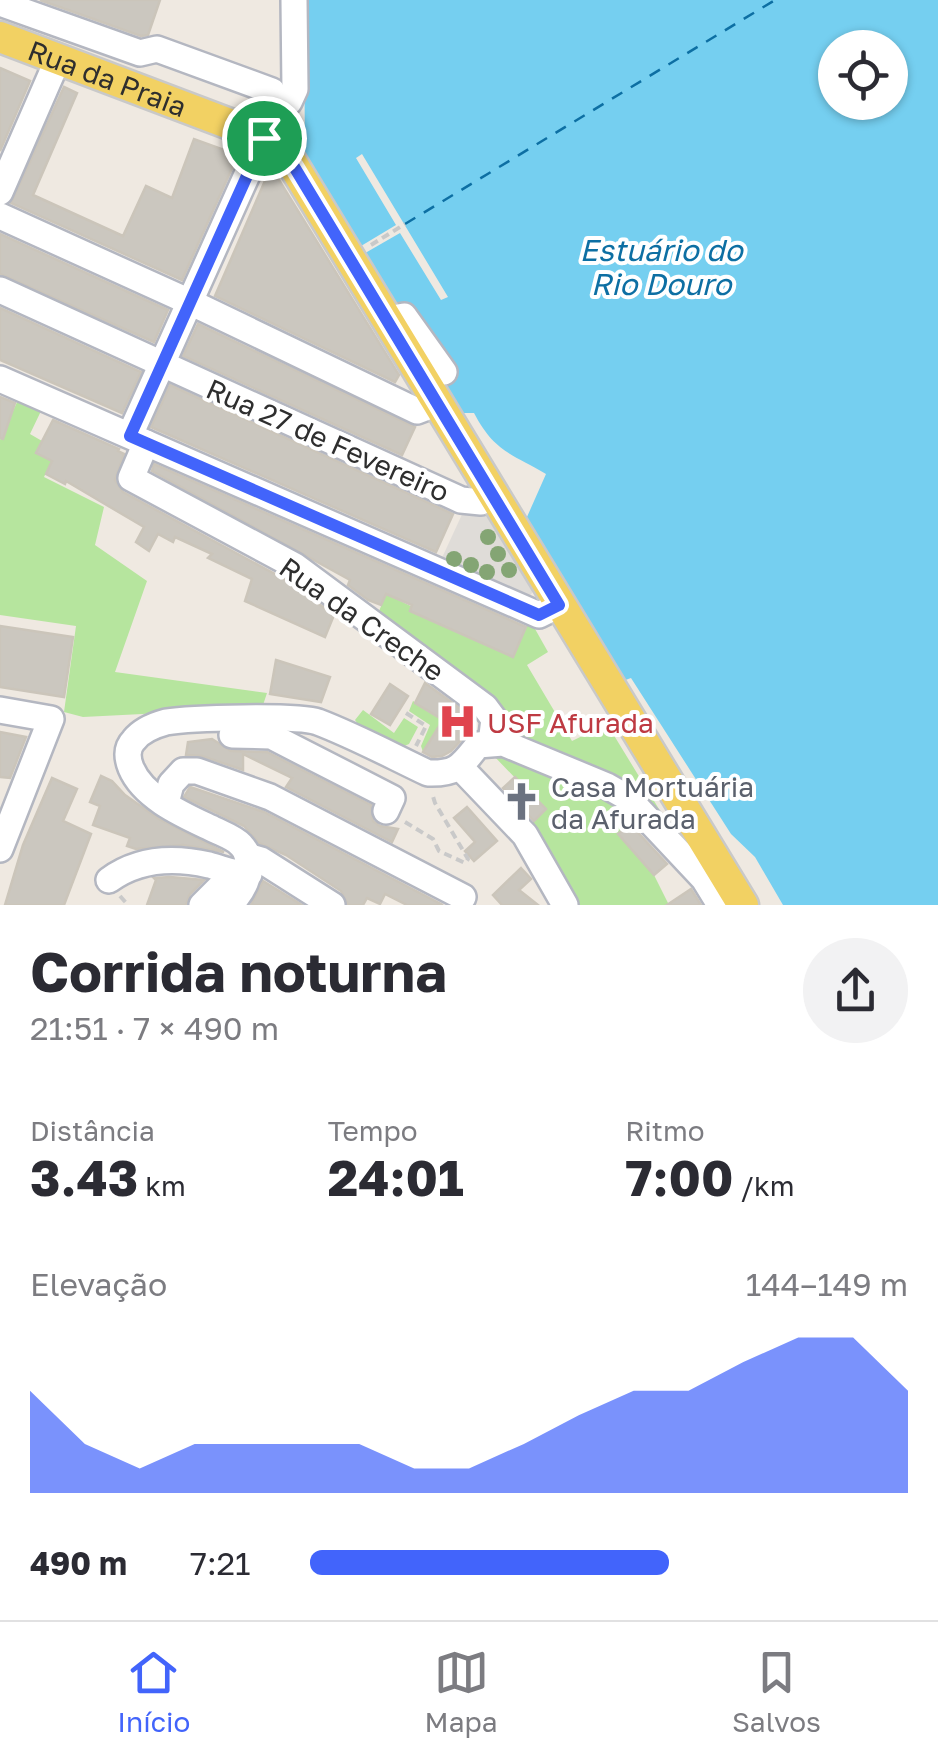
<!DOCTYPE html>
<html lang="pt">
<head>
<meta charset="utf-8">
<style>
	:root { --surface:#fff; --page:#f2f2f3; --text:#2b2b33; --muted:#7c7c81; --line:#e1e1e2; --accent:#4264fb }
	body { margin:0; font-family:"Golos Text",sans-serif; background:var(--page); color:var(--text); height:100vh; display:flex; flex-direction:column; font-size:38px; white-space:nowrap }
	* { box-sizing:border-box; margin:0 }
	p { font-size:32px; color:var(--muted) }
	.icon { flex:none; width:55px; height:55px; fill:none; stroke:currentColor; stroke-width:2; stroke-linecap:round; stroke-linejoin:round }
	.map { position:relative; height:905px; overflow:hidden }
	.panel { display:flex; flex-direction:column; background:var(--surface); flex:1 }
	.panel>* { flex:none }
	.buttons { position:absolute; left:818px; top:30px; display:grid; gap:20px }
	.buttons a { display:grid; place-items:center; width:90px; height:90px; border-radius:50%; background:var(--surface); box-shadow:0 2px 8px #0004; font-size:50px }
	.pin { position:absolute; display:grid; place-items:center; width:85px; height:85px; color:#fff; margin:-42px; border:5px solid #fff; border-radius:50%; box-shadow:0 2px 10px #0007 }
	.round { display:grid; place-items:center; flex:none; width:105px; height:105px; border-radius:52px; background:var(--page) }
	.head { display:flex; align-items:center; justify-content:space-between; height:170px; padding:0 30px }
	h1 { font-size:55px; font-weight:700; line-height:75px }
	.stats { display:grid; grid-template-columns:repeat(3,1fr); gap:15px; height:170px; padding:10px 30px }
	.stats div { display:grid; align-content:center }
	.stats b { font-size:50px; font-weight:700 }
	.stats small { font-size:28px; font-weight:400 }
	.stats p { font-size:28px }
	.chart { height:280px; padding:20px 30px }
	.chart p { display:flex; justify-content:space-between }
	.chart svg { width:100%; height:180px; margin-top:10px; fill:var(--accent); opacity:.7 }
	ul { padding:0 30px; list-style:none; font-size:32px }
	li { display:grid; grid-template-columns:160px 120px 1fr; align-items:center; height:75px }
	li i { height:25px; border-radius:12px; background:var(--accent) }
	.menu { display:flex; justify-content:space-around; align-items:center; height:140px; border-top:2px solid var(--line); background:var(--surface); font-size:28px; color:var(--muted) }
	.menu a { display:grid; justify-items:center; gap:5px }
	.menu .selected { color:var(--accent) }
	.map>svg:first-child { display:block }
</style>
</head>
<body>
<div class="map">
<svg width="938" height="905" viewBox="0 0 938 905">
	<rect width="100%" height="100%" fill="#efe9e1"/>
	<!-- green -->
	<g fill="#b6e59e">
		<path d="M18 400 41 411 30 434 42 441 36 453 52 461 44 477 104 507 95 545 147 581 115 672 267 693 262 708 83 717 64 712 76 626 0 615V440Z"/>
		<path d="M386 594 513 656 530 620 548 652 527 665 572 741 607 724 673 832 645 799 627 783 512 732 497 707 375 621Z"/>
		<path d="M413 701 443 720 423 752 421 746 430 725 409 711Z"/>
		<path d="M363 710 394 733 404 718 418 727 409 744 397 749 363 731 355 720Z"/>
		<path d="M492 754H512L641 814 619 834 654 875 669 905H565L527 828 545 809Z"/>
	</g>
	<!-- plaza -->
	<path fill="#dfdcd8" d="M476 484 537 587 527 599 441 560Z"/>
	<!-- water -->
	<path fill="#75cff0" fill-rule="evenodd" d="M304 0H938V905H783L755 857 731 834 631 678 617 683 523 526 546 474C513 454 495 453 474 413H454L305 165ZM835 48H890V102H835Z"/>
	<!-- pier -->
	<path fill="#efe9e1" d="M362 154 448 297 441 300 400 233 360 256 356 249 396 225 356 158Z"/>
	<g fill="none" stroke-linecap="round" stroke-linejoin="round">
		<!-- ferry -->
		<path stroke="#0d6fa3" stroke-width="2.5" stroke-dasharray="12 10" stroke-linecap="butt" d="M405 224 775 0"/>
	</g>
	<!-- building -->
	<g fill="#cbc7bf" stroke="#cbc5ba" stroke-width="2.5">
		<path d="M40 0H160L148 35 141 36Z"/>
		<path d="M0 68 30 81 0 151Z"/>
		<path d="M64 87 77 93 33 195 123 236 146 186 172 198 194 139 238 155 182 280 11 203Z"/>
		<path d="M271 167 399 375 395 382 215 296Z"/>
		<path d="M0 234 168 310 154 342 0 274Z"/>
		<path d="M0 308 141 372 122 413 0 360Z"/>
		<path d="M198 324 415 427 402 455 183 356Z"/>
		<path d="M170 385 453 514 436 552 151 427Z"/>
		<path d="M0 397 15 403 3 439 0 438Z"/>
		<path d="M53 420 119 449 118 451 124 454 115 480 123 492 286 580 334 615 325 637 245 601 252 579 208 558 212 554 175 537 173 542 158 534 149 551 136 542 144 527 66 481 65 484 46 474 52 461 36 453Z"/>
		<path d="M154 464 526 627 513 657 410 611 412 605 386 594 381 605 368 600 348 585 350 580 152 471Z"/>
		<path d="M0 626 73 637 64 697 0 687Z"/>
		<path d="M276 660 330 677 321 702 270 694Z"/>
		<path d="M425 683 472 717V725L467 734 451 751 442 756 432 757 423 752 443 720 415 703Z"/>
		<path d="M390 684 408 696 390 725 371 714Z"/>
		<path d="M0 732 26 737 10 778 0 777Z"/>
		<path d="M212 739 231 751 267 752 371 805 373 821 380 826 398 829 392 842 286 787 292 778 243 754V770L202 756 186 755 188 742Z"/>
		<path d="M101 776 112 781 125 795 159 819 224 852 183 845 136 849 127 846 130 838 93 825 100 806 90 802Z"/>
		<path d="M515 777 546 809 534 821 503 788Z"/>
		<path d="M52 778 77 789 63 821 91 834 64 905H5L23 845Z"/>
		<path d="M190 787 264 812 443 905H407L385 894 380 904 367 898 363 905H348L341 891 286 855 259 843 244 826 184 797Z"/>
		<path d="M467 807 497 841 474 861 465 851 475 842 454 818Z"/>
		<path d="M630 824 667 864 654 875 618 834Z"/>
		<path d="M521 868 531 879 519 890 538 905H502L493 895Z"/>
		<path d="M170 877 204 880 190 894 186 905H147L156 880 154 878Z"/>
		<path d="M263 881 302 905H251Z"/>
		<path d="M691 889 701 905H667Z"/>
	</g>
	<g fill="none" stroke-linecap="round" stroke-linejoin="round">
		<defs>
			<g id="minor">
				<path d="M0 3 140 53 157 49 272 91 273 112 264 137 130 435"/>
				<path d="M273 112 289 102 295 89 294 0"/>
				<path d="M0 192 58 59"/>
				<path d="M0 216 192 303 417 411 438 403"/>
				<path d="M0 290 461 500 481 502 494 495"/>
				<path d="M387 319 404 316 444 372"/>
				<path d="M0 379 539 615 559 605"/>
				<path d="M146 443 131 478 295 566 485 707 494 719 491 743"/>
				<path d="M0 710 51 719 0 849"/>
				<path d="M232 735 271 736 392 798 386 811"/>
				<path d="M460 767 525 835 565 905"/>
				<path d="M166 803 171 784 183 771H197L270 797 463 897"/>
				<path d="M247 856 261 860 332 905"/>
				<path d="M109 880C139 858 174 857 209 865 224 869 233 874 249 874"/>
				<path d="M202 905 233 874"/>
				<path d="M229 905C245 891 258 863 241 845 235 838 223 834 215 830 186 816 144 799 131 768 127 758 126 748 134 740 141 731 155 725 166 722 190 718 298 715 318 722 355 736 392 756 428 773 457 774 461 766 478 745L503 743 607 786 628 798 704 879 720 905"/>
			</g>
			<g id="major">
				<path id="s1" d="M0 37 264 137 287 155 743 905"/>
			</g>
		</defs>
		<!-- minor casing -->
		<use href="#minor" stroke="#b4b7c1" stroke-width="30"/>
		<!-- major casing -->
		<use href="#major" stroke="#c9c9c9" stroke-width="35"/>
		<!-- path -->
		<g stroke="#c9c9c9" stroke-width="4" stroke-dasharray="8 5" stroke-linecap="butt">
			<path d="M371 245 405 224"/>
			<path d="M406 713 426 726 416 746"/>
			<path d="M405 822 433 839 439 851 465 863 468 859 435 803 432 793"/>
			<path d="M120 896 128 905"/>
		</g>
		<!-- minor -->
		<use href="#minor" stroke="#fff" stroke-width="25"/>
		<!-- major -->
		<use href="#major" stroke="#f2d163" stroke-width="30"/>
	</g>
	<!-- trees -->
	<g fill="#84a574">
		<circle cx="488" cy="537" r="8"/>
		<circle cx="498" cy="554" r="8"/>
		<circle cx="454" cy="559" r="8"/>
		<circle cx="471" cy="565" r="8"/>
		<circle cx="509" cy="570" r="8"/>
		<circle cx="487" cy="572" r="8"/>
	</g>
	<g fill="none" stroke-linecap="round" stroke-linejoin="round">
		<defs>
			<path id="route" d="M264 138 287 155 559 605 539 615 130 436Z"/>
		</defs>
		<!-- route casing -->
		<use href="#route" stroke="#fff" stroke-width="20"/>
		<!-- route -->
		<use href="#route" stroke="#4264fb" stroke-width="12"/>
	</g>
	<!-- icons -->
	<defs>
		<symbol id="hospital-bare" viewBox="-9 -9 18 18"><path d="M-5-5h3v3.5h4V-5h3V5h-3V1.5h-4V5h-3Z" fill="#e0444e" stroke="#fff" stroke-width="2.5" paint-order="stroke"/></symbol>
		<symbol id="church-bare" viewBox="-9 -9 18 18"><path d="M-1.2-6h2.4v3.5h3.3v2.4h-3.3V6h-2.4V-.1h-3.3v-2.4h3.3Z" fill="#6b7280" stroke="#fff" stroke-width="2.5" paint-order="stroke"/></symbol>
	</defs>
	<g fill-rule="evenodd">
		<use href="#hospital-bare" x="430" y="694" width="55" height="55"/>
		<use href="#church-bare" x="494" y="774" width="55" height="55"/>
	</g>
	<g text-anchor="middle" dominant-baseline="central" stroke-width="8" stroke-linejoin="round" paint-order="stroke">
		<!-- street labels -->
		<g font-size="28" fill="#2e2e2e" stroke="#fff">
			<text stroke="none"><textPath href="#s1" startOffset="115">Rua da Praia</textPath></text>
			<text transform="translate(328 440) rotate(24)">Rua 27 de Fevereiro</text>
			<text transform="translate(362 619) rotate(35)">Rua da Creche</text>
		</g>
		<!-- health labels -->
		<g font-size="28" fill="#be3a42" stroke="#fff" text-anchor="start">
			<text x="487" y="722">USF Afurada</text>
		</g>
		<!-- worship labels -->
		<g font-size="28" fill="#5b616d" stroke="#fff" text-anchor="start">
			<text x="551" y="786">Casa Mortuária<tspan x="551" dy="32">da Afurada</tspan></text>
		</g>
		<!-- water labels -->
		<g font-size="30" font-style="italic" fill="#0d6fa3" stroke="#fff">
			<text x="661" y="250">Estuário do<tspan x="661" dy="34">Rio Douro</tspan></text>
		</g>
	</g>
</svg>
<div class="buttons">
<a><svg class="icon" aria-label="locate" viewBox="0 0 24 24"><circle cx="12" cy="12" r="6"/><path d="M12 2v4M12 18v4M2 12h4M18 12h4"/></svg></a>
</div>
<div class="pin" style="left:264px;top:138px;background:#1e9e55"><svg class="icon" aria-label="arrive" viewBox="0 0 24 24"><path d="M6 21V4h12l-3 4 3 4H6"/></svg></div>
</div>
<section class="panel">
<div class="head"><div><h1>Corrida noturna</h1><p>21:51 · 7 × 490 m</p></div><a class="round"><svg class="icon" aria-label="share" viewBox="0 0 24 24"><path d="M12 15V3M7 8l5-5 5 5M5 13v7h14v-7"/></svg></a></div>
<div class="stats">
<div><p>Distância</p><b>3.43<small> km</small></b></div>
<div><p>Tempo</p><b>24:01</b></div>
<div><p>Ritmo</p><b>7:00<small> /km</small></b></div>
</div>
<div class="chart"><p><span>Elevação</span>144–149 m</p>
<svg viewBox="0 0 160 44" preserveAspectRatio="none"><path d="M0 44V19L10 32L20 38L30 32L40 32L50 32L60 32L70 38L80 38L90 32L100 25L110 19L120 19L130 12L140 6L150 6L160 19V44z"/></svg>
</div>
<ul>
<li><b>490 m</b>7:21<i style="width:60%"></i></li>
</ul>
</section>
<nav class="menu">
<a class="selected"><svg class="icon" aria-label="home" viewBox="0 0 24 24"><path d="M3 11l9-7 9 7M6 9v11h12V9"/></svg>Início</a>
<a><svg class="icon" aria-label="map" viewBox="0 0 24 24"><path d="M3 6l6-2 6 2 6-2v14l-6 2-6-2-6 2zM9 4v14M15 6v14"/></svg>Mapa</a>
<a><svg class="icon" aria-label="saved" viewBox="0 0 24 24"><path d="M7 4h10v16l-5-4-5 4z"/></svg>Salvos</a>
</nav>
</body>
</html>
